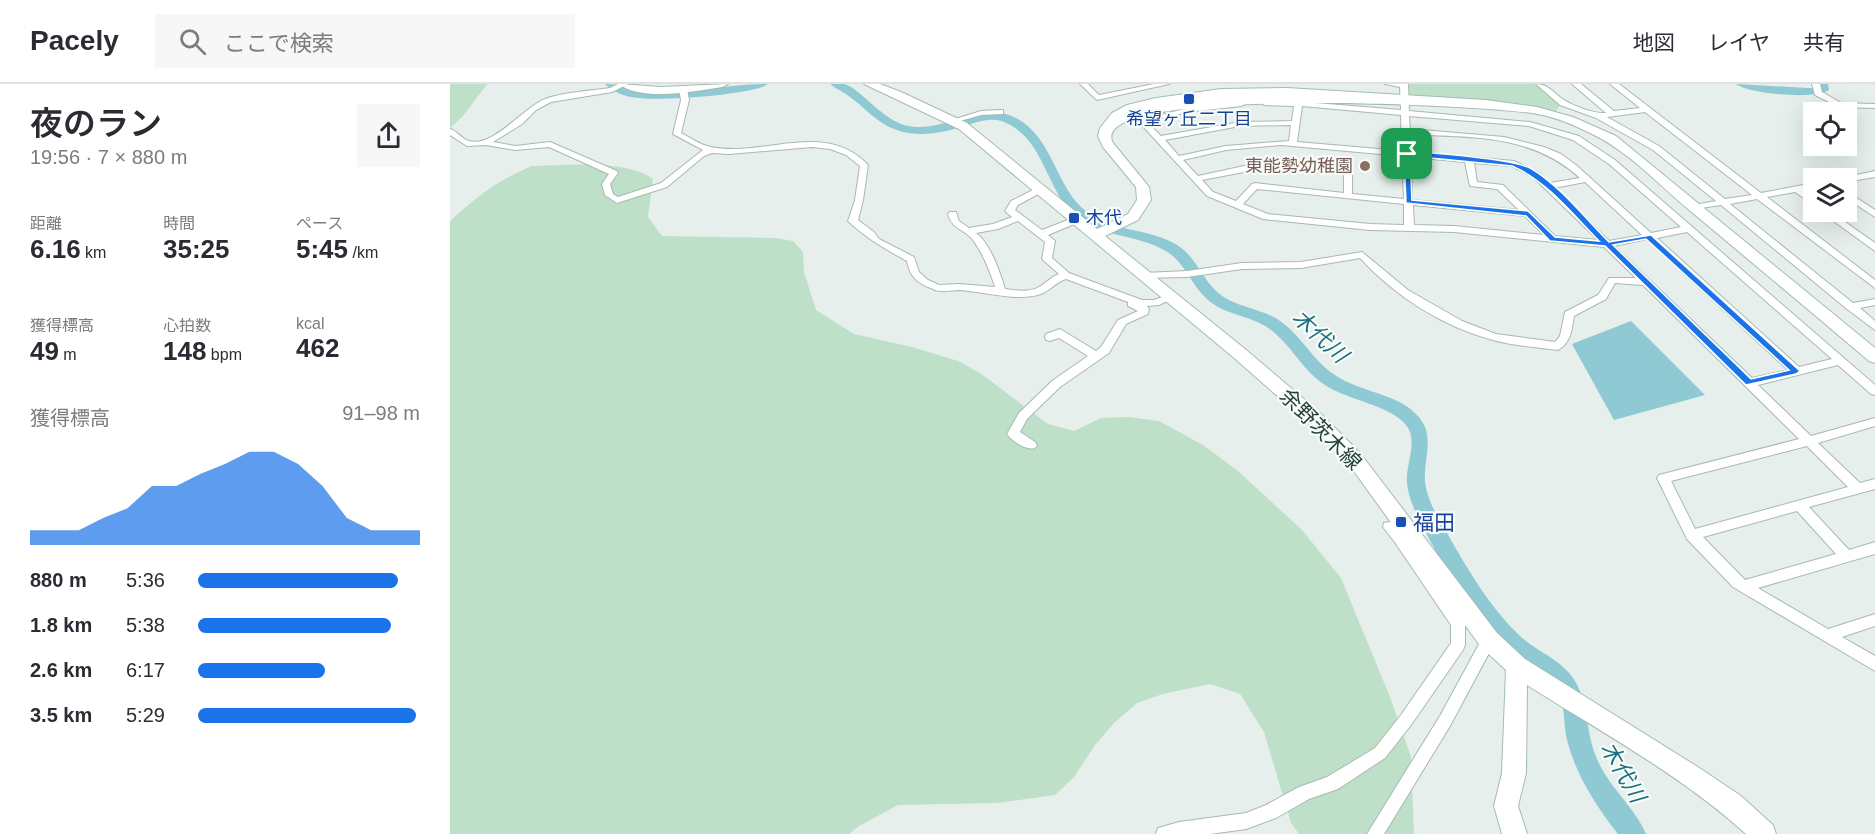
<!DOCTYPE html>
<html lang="ja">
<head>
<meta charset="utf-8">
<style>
	:root { --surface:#fff; --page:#f7f7f7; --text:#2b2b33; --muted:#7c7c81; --line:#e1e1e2; --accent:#1a73e8 }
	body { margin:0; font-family:Helvetica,"Noto Sans JP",sans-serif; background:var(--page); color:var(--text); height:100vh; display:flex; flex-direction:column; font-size:22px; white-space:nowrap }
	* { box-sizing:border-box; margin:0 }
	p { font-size:20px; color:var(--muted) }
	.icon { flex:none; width:33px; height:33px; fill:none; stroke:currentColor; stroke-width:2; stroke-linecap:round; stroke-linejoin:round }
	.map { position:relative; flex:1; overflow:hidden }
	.details { display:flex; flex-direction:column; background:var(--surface); width:450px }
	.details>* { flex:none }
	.fabs { position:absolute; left:1353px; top:18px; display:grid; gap:12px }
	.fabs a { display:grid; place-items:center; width:54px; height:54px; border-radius:0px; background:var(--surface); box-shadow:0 6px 24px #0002; font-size:30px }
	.pin { position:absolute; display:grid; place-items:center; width:51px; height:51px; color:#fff; margin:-26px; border-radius:12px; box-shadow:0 3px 9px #0006 }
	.round { display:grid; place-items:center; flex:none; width:63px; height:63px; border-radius:0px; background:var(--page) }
	.summary { display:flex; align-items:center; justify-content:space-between; height:102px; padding:0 30px }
	h1 { font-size:33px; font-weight:600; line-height:45px }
	.stats { display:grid; grid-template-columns:repeat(3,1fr); gap:9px; height:102px; padding:6px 30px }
	.stats div { display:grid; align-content:center }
	.stats b { font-size:26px; font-weight:600 }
	.stats small { font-size:16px; font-weight:400 }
	.stats p { font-size:16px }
	.chart { height:168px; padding:12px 30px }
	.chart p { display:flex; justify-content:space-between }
	.chart svg { width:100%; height:108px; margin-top:6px; fill:var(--accent); opacity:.7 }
	ul { padding:0 30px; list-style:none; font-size:20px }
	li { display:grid; grid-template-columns:96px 72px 1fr; align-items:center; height:45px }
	li i { height:15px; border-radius:8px; background:var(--accent) }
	header { display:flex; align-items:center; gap:36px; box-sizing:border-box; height:84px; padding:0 30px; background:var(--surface); border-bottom:2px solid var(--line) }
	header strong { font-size:28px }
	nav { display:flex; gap:33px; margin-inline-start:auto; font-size:21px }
	.search { width:420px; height:54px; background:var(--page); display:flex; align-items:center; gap:15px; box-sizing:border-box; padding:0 21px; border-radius:0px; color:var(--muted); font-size:22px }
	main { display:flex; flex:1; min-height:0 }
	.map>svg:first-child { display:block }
</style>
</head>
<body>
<header>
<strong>Pacely</strong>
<div class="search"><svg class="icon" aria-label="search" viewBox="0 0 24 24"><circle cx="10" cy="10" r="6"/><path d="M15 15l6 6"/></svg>ここで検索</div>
<nav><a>地図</a><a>レイヤ</a><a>共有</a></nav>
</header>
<main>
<section class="details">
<div class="summary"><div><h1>夜のラン</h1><p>19:56 · 7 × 880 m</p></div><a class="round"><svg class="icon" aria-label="share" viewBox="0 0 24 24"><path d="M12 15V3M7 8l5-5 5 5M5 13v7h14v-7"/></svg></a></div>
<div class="stats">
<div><p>距離</p><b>6.16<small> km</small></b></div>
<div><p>時間</p><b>35:25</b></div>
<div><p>ペース</p><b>5:45<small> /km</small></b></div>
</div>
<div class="stats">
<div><p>獲得標高</p><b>49<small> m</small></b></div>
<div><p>心拍数</p><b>148<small> bpm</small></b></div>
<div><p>kcal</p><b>462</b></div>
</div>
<div class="chart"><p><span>獲得標高</span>91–98 m</p>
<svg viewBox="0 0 160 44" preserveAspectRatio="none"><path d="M0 44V38L10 38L20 38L30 33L40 29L50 20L60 20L70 15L80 11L90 6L100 6L110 11L120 20L130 33L140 38L150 38L160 38V44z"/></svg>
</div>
<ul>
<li><b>880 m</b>5:36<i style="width:90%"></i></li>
<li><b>1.8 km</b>5:38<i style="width:87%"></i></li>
<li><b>2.6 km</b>6:17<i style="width:57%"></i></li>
<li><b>3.5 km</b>5:29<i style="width:98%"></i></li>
</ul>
</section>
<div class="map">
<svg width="1425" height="750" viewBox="0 0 1425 750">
	<rect width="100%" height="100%" fill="#e6efeb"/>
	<!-- green -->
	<g fill="#bfe0c8">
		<path d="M0 0H37L13 32 0 44Z"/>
		<path d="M958 0H1085L1110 21 1106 28 1054 20 966 11 958 10Z"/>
		<path d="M82 82C114 81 177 75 203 95L198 133 212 152 325 154 343 157 353 168 354 188 366 226 404 250 462 263 508 277 530 289 598 340 624 347 651 334 679 333 709 337 753 361 788 387 852 446 891 494 940 613 961 673 964 750H849L841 739 814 648 790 610 760 600 713 610 687 619 664 639 645 661 624 693 605 711 547 719 448 721 409 742 399 750H0V137C26 113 50 95 82 82Z"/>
	</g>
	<!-- water -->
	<path fill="#8ec9d4" d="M1181 237 1255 311 1164 336 1122 260Z"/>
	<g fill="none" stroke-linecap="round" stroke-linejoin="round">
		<!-- river -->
		<g fill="#8ec9d4" fill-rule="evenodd">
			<path d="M155 0C174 0 190 8 210 8 246 8 281 0 318 0 305 11 209 17 189 14 176 13 164 9 155 0Z"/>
			<path d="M380 0H395L401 3C419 15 433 34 454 41 492 52 530 15 566 34 604 54 605 104 637 128 663 148 699 144 727 161 745 172 751 192 765 206 783 224 810 223 830 237 851 251 863 277 885 291 909 308 946 309 966 330 987 351 973 373 975 398 977 414 985 429 993 442 1014 479 1037 520 1068 550 1084 566 1106 573 1120 590 1139 613 1135 644 1145 670 1156 701 1185 723 1196 750H1168C1146 722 1126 691 1117 656 1113 641 1116 623 1108 609 1095 588 1069 581 1052 564 1022 533 987 472 968 433 963 423 958 411 957 399 955 381 969 357 956 341 940 321 897 316 875 301 853 287 842 262 821 246 802 231 775 232 757 215 740 200 735 177 714 166 686 150 649 153 625 132 596 106 594 54 554 38 540 32 522 40 508 44 480 52 452 54 428 36 418 29 410 20 400 13 394 8 386 5 380 0Z"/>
			<path d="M1286 0 1357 4H1367L1366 0H1378L1379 6C1366 16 1299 10 1286 0Z"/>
		</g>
		<defs>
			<g id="street">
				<path d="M168 0H178L162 8 101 18 86 26 72 40 43 58 65 62 100 58 167 87 168 89 160 100 163 110 168 113 211 99 253 66 223 50 231 16 229 5 233 3 237 5 239 16 231 49C241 54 250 61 261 63 313 74 375 35 418 81L413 116 408 136 424 148 429 155 464 173 469 188 478 196 489 201 509 200 545 203C540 187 533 170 523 156 515 145 502 146 498 130L500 128H506L509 137 519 144 543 140 562 133 555 127 561 117 589 103 592 104V108L568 121 565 126 592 146 623 134H629V138L598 151 605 157 602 174 619 189 692 216H704L721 210 726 213 709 221 697 222 699 225 698 230 676 240 659 269 610 303 577 335 570 348 585 358 587 361 585 364C576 367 562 357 557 350L569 329 602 297 638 272 609 254 600 257 596 256 595 253 596 250 610 245 646 267 651 263 668 236 688 227 678 222V218L616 195C606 198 599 208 588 211 563 217 536 208 510 206 501 206 491 209 483 205 467 199 460 193 457 177 435 165 416 154 398 137L405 116 410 82 396 71 380 65 362 63 279 70 262 69 254 72 217 103 167 119 155 111 152 100 159 90 99 63 65 66 36 61 17 62 0 51V45C7 47 13 56 19 57 43 64 74 23 95 15 113 8 141 7 160 4ZM568 137 595 158 592 175 609 190C601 193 596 199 589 203 579 209 566 206 555 205 550 188 540 159 526 149L548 145Z"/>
				<path d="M630 0H638L649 11 704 0H719L647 16Z"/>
				<path d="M935 0H958L959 27 1080 38 1129 52 1165 76 1425 301V311L1421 310 1388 281 1308 301 1361 352 1425 334V342L1368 359 1410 399 1425 395V405L1359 423 1399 466 1425 458V470L1308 504 1378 545 1425 530V542L1392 553 1425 572V587L1283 503 1237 455 1207 394 1209 391 1349 355 1193 201 1165 199 1156 215 1124 232C1122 245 1121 259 1108 266 1087 263 1064 262 1043 256 993 243 945 212 910 174L851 184 792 185 737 193 691 194V190L694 189 737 187 792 179 851 178 912 168 958 206 1012 237 1046 250 1105 258 1110 252 1115 228 1148 211 1159 194H1186L1154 163 1004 148 920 146 813 135 757 112 688 37 738 24 791 18 795 20 791 22 738 28 697 38 711 52 790 38 842 37 844 22 814 21 813 19 817 17 853 18 951 26 950 3ZM852 22 951 31 952 67 847 58ZM959 32 1079 42 1123 56 1159 80 1231 143 1201 149 1126 81 1111 70 1094 63 1054 53 960 45ZM841 41 839 57 776 62 729 72 715 56 790 42ZM960 50C1022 54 1080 49 1130 94L1100 99 1089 89 1064 77 961 68ZM831 61 952 72 954 115 902 110V88L898 85 822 79 794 82 748 92 733 76 776 66ZM961 73 1015 78 1020 102 1047 105 1069 126 962 116ZM1024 79 1062 82 1083 93 1148 156 1105 152 1053 101 1027 98ZM822 85 894 90V109L805 99 802 100 786 117 763 108 752 96 794 88ZM1135 98 1192 151 1159 157 1104 104ZM807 105 954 120V141L920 140 818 130 793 120ZM963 121 1075 132 1094 151 1004 142 964 141ZM1237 148 1382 275 1349 283 1207 154ZM1197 155 1338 286 1302 294 1164 162ZM1357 362 1398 403 1245 445 1221 397ZM1347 427 1386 470 1295 496 1253 453Z"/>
				<path d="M1086 0C1099 0 1104 10 1114 16 1124 22 1144 30 1156 29L1122 0H1131L1164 27 1190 24 1160 0H1169L1311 109 1364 99V105L1354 106 1364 113V121L1345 108 1317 113 1425 196V204L1307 115 1280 120 1403 219 1425 215V221L1410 224 1425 237V246L1397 225 1271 121 1244 125V121L1266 117 1203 66 1146 34 1110 21ZM1195 28 1302 111 1275 115 1209 62 1157 33Z"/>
				<path d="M1362 0H1370L1372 8 1391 19 1425 20V24L1389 23 1365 11Z"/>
				<path d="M550 26H553V30L531 31 503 39 499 37 531 27Z"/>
				<path d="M1425 87V93L1396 98V94H1392Z"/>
				<path d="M1396 107 1425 126V133L1396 114Z"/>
				<path d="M1371 128H1381L1425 159V167Z"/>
				<path d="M939 438 944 439 954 449 1013 535 1015 540V561L1013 566 961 641 935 674 888 705 859 715 826 734 796 745 760 750H706L708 744 729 738 796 729 816 721 849 703 877 693 925 664 951 631 1001 559V541L944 457 933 443 934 439Z"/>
				<path d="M1039 549 1044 551 1046 556 1000 642 934 750H917L990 632 1034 551Z"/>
			</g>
			<g id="secondary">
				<path d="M169 0 211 3 278 0 272 3C246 7 191 18 169 0Z"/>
				<path d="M414 0H430L451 8 517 39 647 145 678 130 687 116 686 103 653 63 648 52 650 44 662 29 677 21 706 14 771 5 837 4 1036 16 1087 23 1123 33 1166 52 1425 264V279L1419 277C1359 226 1299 176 1238 125 1208 100 1178 67 1142 50 1124 41 1106 33 1087 30 1043 21 632 0 663 59L699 103 701 116 688 136 655 152 795 265 869 328 910 369 1047 549 1075 575 1251 685 1291 712 1323 741 1326 750H1296C1231 691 1151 648 1077 601L1076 689 1068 722 1077 750H1052L1044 722 1052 689 1056 586 1031 563 898 379 857 338 783 273 509 45Z"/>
			</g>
		</defs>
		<!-- street casing -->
		<use href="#street" stroke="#a8b8b2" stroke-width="2"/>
		<!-- secondary casing -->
		<use href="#secondary" stroke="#a4bbb3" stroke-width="2"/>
		<!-- street -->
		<use href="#street" fill="#fff" fill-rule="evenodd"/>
		<!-- secondary -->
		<use href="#secondary" fill="#fff" fill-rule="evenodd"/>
	</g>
	<!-- route -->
	<path fill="#1a73e8" stroke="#fff" stroke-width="1.5" fill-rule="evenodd" d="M954 69C975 67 1065 75 1082 85 1109 101 1136 135 1159 158L1201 151 1350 287 1346 290 1296 301 1155 162 1100 157 1076 132 956 119ZM960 72 1062 82C1097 97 1123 131 1149 157L1105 153 1078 127 962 116ZM1196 155 1339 286 1301 295 1163 161Z"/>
	<!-- markers -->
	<g fill="#1a4fb4" stroke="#f7fbf9" stroke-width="2">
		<rect x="733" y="9" width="12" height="12" rx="3"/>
		<rect x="618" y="128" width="12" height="12" rx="3"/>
		<rect x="945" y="432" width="12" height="12" rx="3"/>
	</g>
	<circle fill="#8d6e63" stroke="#f7fbf9" stroke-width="2" cx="915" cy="82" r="6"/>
	<g text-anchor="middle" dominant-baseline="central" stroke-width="4.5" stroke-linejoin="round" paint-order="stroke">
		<!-- far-transit labels -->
		<g font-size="18" fill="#164399" stroke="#f7fbf9">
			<text x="739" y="35">希望ヶ丘二丁目</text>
			<text x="636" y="134" text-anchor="start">木代</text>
		</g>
		<!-- far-education labels -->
		<g font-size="18" fill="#785e54" stroke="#f7fbf9" text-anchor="end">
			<text x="903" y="82">東能勢幼稚園</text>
		</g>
		<!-- street labels -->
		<g font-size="21" fill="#24423a" stroke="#f7fbf9">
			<text transform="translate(871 345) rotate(45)">余野茨木線</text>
		</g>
		<!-- transit labels -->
		<g font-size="21" fill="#164399" stroke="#f7fbf9" text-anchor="start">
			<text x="963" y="438">福田</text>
		</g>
		<!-- water labels -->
		<g font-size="22" font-style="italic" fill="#1c6f80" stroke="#f7fbf9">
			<text transform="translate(870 252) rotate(43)">木代川</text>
			<text transform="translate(1173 688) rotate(60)">木代川</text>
		</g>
	</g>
</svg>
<div class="fabs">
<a><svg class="icon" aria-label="locate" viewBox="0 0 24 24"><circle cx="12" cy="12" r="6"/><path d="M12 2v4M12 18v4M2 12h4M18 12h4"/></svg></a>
<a><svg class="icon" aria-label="layers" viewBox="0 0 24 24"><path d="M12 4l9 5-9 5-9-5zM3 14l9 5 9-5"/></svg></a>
</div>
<div class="pin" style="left:957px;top:70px;background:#1e9e55"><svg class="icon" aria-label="arrive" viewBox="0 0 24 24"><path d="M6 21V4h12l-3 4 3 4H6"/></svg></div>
</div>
</main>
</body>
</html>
